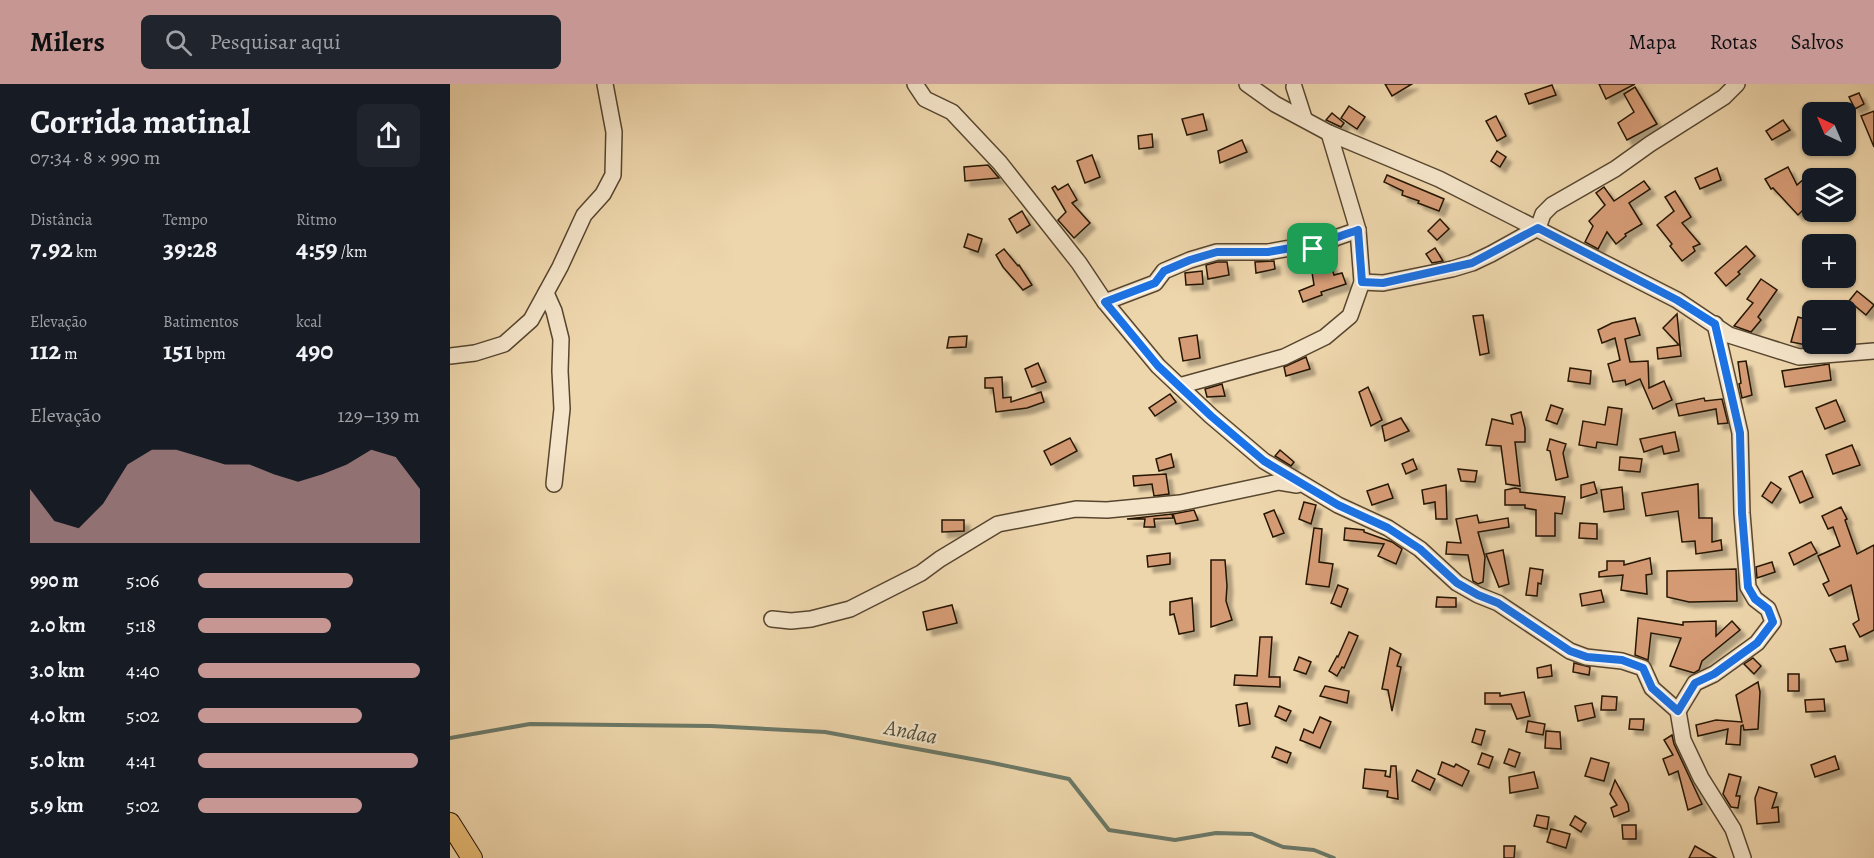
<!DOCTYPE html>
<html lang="pt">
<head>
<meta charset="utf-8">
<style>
	:root { --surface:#171b24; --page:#20242c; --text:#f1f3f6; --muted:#9ea1a6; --accent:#c59692 }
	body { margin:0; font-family:Alegreya,serif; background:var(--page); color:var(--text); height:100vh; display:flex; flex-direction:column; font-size:22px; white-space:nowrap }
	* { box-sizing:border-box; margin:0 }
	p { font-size:20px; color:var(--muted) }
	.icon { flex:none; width:33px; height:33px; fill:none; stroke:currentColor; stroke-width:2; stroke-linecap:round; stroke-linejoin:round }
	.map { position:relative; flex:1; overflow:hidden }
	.drawer { display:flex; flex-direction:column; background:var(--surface); width:450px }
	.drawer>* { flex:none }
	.needle { width:39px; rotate:316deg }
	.buttons { position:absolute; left:1352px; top:18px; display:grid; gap:12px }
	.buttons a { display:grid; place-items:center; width:54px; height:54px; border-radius:9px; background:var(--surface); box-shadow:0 2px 4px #0004; font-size:30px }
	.pin { position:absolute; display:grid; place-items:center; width:51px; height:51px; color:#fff; margin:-26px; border-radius:12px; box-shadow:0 3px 9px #0006 }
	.round { display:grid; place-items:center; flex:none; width:63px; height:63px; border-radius:9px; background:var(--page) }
	.summary { display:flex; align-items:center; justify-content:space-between; height:102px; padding:0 30px }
	h1 { font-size:33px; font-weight:600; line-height:45px }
	.metrics { display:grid; grid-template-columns:repeat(3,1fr); gap:9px; height:102px; padding:6px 30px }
	.metrics div { display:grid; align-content:center }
	.metrics b { font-size:26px; font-weight:600 }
	.metrics small { font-size:16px; font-weight:400 }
	.metrics p { font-size:16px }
	.chart { height:168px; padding:12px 30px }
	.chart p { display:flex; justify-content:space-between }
	.chart svg { width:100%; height:108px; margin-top:6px; fill:var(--accent); opacity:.7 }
	ul { padding:0 30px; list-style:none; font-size:20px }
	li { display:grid; grid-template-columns:96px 72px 1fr; align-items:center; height:45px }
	li i { height:15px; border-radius:8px; background:var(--accent) }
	header { display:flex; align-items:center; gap:36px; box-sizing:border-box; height:84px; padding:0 30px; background:var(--accent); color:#111 }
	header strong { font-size:28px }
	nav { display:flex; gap:33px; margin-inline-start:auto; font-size:21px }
	.search { width:420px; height:54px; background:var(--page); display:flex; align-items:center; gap:15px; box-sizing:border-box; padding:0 21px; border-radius:9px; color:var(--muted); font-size:22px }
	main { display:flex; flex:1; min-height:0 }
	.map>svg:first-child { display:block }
</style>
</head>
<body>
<header>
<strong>Milers</strong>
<div class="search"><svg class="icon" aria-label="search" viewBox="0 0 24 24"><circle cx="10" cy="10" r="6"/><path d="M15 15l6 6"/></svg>Pesquisar aqui</div>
<nav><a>Mapa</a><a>Rotas</a><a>Salvos</a></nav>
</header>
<main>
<section class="drawer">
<div class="summary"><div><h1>Corrida matinal</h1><p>07:34 · 8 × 990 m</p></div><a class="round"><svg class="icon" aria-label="share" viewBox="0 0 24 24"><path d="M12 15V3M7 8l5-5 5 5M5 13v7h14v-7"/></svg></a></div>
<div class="metrics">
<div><p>Distância</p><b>7.92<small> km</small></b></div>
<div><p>Tempo</p><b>39:28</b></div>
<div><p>Ritmo</p><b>4:59<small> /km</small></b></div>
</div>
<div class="metrics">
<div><p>Elevação</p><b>112<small> m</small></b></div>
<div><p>Batimentos</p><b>151<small> bpm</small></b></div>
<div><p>kcal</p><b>490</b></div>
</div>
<div class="chart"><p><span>Elevação</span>129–139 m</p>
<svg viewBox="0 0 160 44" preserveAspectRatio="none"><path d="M0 44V22L10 35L20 38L30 28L40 12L50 6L60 6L70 9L80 12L90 12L100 16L110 19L120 16L130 12L140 6L150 9L160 22V44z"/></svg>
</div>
<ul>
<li><b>990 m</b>5:06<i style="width:70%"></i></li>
<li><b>2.0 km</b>5:18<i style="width:60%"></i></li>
<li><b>3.0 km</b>4:40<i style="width:100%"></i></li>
<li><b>4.0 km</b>5:02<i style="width:74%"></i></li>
<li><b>5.0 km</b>4:41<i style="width:99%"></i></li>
<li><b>5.9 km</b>5:02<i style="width:74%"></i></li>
</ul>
</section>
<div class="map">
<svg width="1424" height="774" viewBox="0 0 1424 774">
	<defs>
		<filter id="shadow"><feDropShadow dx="5.5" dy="5.5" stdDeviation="1.5" flood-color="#0004"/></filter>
	</defs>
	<rect width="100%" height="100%" fill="#eed6ac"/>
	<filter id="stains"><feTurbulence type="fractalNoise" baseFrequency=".00333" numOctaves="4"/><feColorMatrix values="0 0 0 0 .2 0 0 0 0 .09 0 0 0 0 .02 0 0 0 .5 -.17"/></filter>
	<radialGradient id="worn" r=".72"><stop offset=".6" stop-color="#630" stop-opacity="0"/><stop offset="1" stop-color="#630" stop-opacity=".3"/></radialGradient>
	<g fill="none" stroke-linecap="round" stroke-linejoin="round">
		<!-- stream -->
		<path stroke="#6b7867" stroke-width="4" d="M0 654 80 640 261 642 375 648 538 678 619 695 659 746 725 756 766 749 802 750 833 763 864 766 884 774"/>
	</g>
	<!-- building -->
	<g fill="#d59b74" stroke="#251605" stroke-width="1.5" filter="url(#shadow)">
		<path d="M935 0H962L942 12Z"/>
		<path d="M1149 0H1185L1156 15Z"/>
		<path d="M1102 1 1106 11 1079 20 1075 10Z"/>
		<path d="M1185 3 1207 40 1177 56 1168 39 1184 28 1174 10Z"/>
		<path d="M1409 9 1414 20 1405 25 1399 13Z"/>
		<path d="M899 22 915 33 907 45 891 34Z"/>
		<path d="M1424 27V63L1411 32Z"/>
		<path d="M882 29 894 39 891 43 876 36Z"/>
		<path d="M753 30 757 46 737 51 732 35Z"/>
		<path d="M1046 32 1056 52 1047 57 1036 37Z"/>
		<path d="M1333 36 1340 46 1322 56 1316 47Z"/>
		<path d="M702 50 703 63 689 65 688 52Z"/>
		<path d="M792 56 797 68 770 79 768 67Z"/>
		<path d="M1047 67 1056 73 1050 83 1041 77Z"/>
		<path d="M642 71 650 93 635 99 627 77Z"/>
		<path d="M538 81 549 94 515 97 514 83Z"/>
		<path d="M1338 83 1347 101 1356 93 1362 99V117L1348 131 1323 104 1321 105 1315 95Z"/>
		<path d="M1267 84 1271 96 1250 105 1245 94Z"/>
		<path d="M937 91 994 115 989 127 968 119 969 117 952 111 953 107 934 98Z"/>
		<path d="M1194 97 1200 105 1179 119 1192 140 1175 150 1176 152 1166 160 1157 148 1148 165 1135 158 1143 142 1139 137 1155 121 1146 109 1154 103 1164 117Z"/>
		<path d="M618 100 627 116 622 119 640 139 624 154 608 136 616 128 602 104 605 102 608 106Z"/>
		<path d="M1225 107 1241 133 1232 139 1250 160 1243 163 1245 167 1232 177 1220 162 1222 160 1207 141 1224 127 1215 113Z"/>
		<path d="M572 127 580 141 567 149 559 135Z"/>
		<path d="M990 135 999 145 987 156 978 147Z"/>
		<path d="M518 150 532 155 528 168 514 163Z"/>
		<path d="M1296 162 1305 172 1288 188 1290 190 1276 202 1265 189Z"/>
		<path d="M985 164 993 177 982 179 976 170Z"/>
		<path d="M554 165 568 182 569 181 582 201 573 206 553 183 546 171Z"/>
		<path d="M879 175 884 191 892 189 896 200 871 208 872 211 853 218 849 207 864 201 861 182Z"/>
		<path d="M824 177 825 185 806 189 805 178Z"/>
		<path d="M767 178H777L779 191 758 195 756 181Z"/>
		<path d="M752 187 753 200 736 201 735 189Z"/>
		<path d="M1311 195 1327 206 1308 233 1311 236 1301 248 1284 242 1303 219 1297 215Z"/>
		<path d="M1407 207 1424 221 1416 231 1399 217Z"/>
		<path d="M1227 230 1231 272 1208 275 1207 264 1229 261 1213 244Z"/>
		<path d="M1033 231 1039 269 1030 271 1023 232Z"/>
		<path d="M1348 233 1362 237V262L1341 258Z"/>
		<path d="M1185 234 1190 251 1175 255 1180 278 1198 277 1199 304 1214 297 1222 316 1203 325 1190 295 1176 301 1175 296 1163 298 1158 280 1170 276 1165 254 1152 259 1148 246 1162 239Z"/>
		<path d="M747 251 750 274 733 277 729 254Z"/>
		<path d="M517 252 516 263 497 264 499 253Z"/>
		<path d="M856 273 860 285 836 292 834 283Z"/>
		<path d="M1296 277 1302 311 1292 314 1289 300 1291 299 1288 278Z"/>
		<path d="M588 279 596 298 582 303 575 285Z"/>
		<path d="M1379 280 1381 296 1335 303 1332 287Z"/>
		<path d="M1120 284 1141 287 1140 300 1118 297Z"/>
		<path d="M552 293 553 314 561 313V318L591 308 594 318 577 324 546 328 543 304H535V294Z"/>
		<path d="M772 300 775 312 757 313 755 305Z"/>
		<path d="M918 303 932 336 921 342 909 308Z"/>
		<path d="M720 310 726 318 705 332 699 324Z"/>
		<path d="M1254 314 1255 317 1272 315 1278 339 1268 340 1266 325 1229 332 1226 320Z"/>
		<path d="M1386 316 1395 337 1375 345 1366 324Z"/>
		<path d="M1101 321 1113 325 1107 340 1096 336Z"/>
		<path d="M1158 323 1172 325 1167 361 1147 358 1146 364 1129 361 1133 337 1155 341Z"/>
		<path d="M1071 328 1075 344V358H1065L1070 402 1056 400 1051 362 1036 361 1042 335 1063 340 1061 331Z"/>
		<path d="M951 334 959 347 935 357 932 342Z"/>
		<path d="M1225 348 1229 367 1214 370 1212 362 1194 368 1190 355Z"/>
		<path d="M620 354 627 367 601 381 594 367Z"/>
		<path d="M1100 355 1116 360 1113 369 1118 393 1106 396 1100 367 1097 366Z"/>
		<path d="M1402 361 1410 381 1383 390 1376 371Z"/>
		<path d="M830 366 844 378 841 382 825 372Z"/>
		<path d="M721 370 724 383 709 387 706 375Z"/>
		<path d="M1170 373 1192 375 1190 388 1169 386Z"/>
		<path d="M963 375 967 385 956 390 952 380Z"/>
		<path d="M1008 385 1027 387 1025 398 1011 397Z"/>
		<path d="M1352 387 1363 413 1350 419 1339 393Z"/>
		<path d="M716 390 719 410 704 412 702 400 684 402 683 392Z"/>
		<path d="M1144 398 1147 409 1131 414V401Z"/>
		<path d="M1321 398 1331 405 1322 419 1312 412Z"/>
		<path d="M938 400 943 414 922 421 917 407Z"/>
		<path d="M1248 400 1249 434H1262V458L1271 456 1272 466 1246 470 1245 457 1232 458 1228 427 1196 432 1192 409Z"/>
		<path d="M996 401 997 435H986L985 418 974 420 972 406Z"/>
		<path d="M1172 403 1174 425 1154 428 1151 406Z"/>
		<path d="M1065 404 1070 405V408L1115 413 1112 430 1105 429V452H1086V426L1075 424V421H1055V406Z"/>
		<path d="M854 418 866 421 861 440 849 435Z"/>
		<path d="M1391 423 1397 435 1395 436 1407 470 1424 461V546L1410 553 1403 540 1409 536 1401 501 1379 512 1373 500 1379 497 1368 472 1390 462 1383 443 1378 445 1372 432Z"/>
		<path d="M744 426 748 436 726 440 723 430Z"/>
		<path d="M824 426 834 449 823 453 814 430Z"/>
		<path d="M722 430 723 434 704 435 705 443H694L695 435H677Z"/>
		<path d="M1027 431 1029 439 1058 434 1059 443 1028 448 1035 473 1033 498 1028 500 1023 497 1018 471 996 470 997 458 1011 459 1006 435Z"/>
		<path d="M492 436H514V447L492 448Z"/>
		<path d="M1130 439 1147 440V455L1129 454Z"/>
		<path d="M864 444 872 445 869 478 883 480 879 503 856 500Z"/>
		<path d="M895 444 914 446V448L942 458 952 465 946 480 928 472 934 460 894 456Z"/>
		<path d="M1361 458 1367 469 1344 481 1339 469Z"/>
		<path d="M1053 466 1059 500 1049 503 1036 470Z"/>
		<path d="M720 469V480L698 483 697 472Z"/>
		<path d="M1200 474 1202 490 1196 491 1197 510 1171 506 1173 491 1149 493V488L1157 486V477H1174V481Z"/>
		<path d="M761 476H775L777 502 776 517 782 536 761 543Z"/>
		<path d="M1322 478 1325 488 1307 494 1306 483Z"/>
		<path d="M1080 484 1093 486 1091 500 1088 499 1087 512 1076 511Z"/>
		<path d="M1286 485 1287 517 1239 518 1217 513V487Z"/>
		<path d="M888 501 898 505 891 523 881 519Z"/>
		<path d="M1151 506 1154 518 1132 522 1130 510Z"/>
		<path d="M987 513 1006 514V523H986Z"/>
		<path d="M742 514 744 547 729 550 724 530 720 531V518Z"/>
		<path d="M502 521 507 539 477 546 473 528Z"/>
		<path d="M1188 534 1233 541V538L1266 537V552L1282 537 1290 546 1252 577 1249 586 1244 589 1220 582 1231 554 1201 549 1198 576 1185 571Z"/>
		<path d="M899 548 908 552 894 584 892 583 887 592 879 587 887 572 888 573Z"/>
		<path d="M810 553H822L819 593H830V603L784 601 785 591 807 592Z"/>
		<path d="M1395 562 1398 576 1386 578 1380 565Z"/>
		<path d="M940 564 951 570 947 582 951 583 942 627 938 606 932 605Z"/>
		<path d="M849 573 861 578 856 590 844 586Z"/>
		<path d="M1303 574 1311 582 1304 590 1294 580Z"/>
		<path d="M1124 579 1140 583 1139 591 1123 588Z"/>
		<path d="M1101 581 1102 592 1088 594 1087 584Z"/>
		<rect x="1338" y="590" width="11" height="17"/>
		<path d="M1308 598 1310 608 1308 645 1294 646 1293 641 1291 642 1290 661 1276 660 1278 645 1248 652 1246 641 1266 636 1292 638 1286 611Z"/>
		<path d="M875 602 899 607 897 619 870 612Z"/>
		<path d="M1074 608 1080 632 1067 635 1061 620H1035V609H1050V612Z"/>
		<path d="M1152 612 1167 613 1166 626H1151Z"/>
		<path d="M1374 615 1375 627 1356 628 1355 616Z"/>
		<path d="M797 619 800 640 789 642 786 621Z"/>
		<path d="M1142 619 1145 633 1128 637 1125 622Z"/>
		<path d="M829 622 841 627 836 637 825 632Z"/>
		<path d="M870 633 881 638 870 664 850 656 854 645 863 649Z"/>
		<path d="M1180 635H1194L1193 646 1179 645Z"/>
		<path d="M1078 637 1095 640 1093 651 1076 648Z"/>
		<path d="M1026 645 1035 647 1031 661 1022 658Z"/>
		<path d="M1096 647 1110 648 1111 665 1095 664Z"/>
		<path d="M1222 651 1224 660 1252 720 1238 726 1228 687 1219 691 1213 675 1223 671 1214 656Z"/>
		<path d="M826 663 841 669 837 679 822 673Z"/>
		<path d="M1059 665 1070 669 1065 683 1054 679Z"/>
		<path d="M1032 669 1043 673 1039 684 1028 680Z"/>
		<path d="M1385 672 1389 685 1365 693 1361 681Z"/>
		<path d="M1141 674 1159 679 1154 697 1135 692Z"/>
		<path d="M992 678 1004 683 1006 680 1019 687 1012 702 988 690Z"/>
		<path d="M941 682H946L948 715 937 713 938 707 913 704 915 685 936 687 935 692 940 693Z"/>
		<path d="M967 686 985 695 980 706 962 697Z"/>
		<path d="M1084 688 1088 704 1060 709 1059 693Z"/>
		<path d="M1279 690 1291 693 1286 712H1290L1288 724 1281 723 1273 710Z"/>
		<path d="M1165 696 1178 720 1179 727 1164 733 1161 724 1167 721 1160 710Z"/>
		<path d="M1309 703 1327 709 1322 724 1328 723 1329 738 1307 740 1305 714Z"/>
		<path d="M1087 731 1099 733 1097 745 1084 742Z"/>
		<path d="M1125 732 1136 739 1131 748 1120 741Z"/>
		<path d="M1172 741H1186V755H1173Z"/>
		<path d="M1101 745 1120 750 1116 764 1097 758Z"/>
		<path d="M1054 762H1065L1064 774H1054Z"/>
		<path d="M1245 762 1266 774H1239Z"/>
	</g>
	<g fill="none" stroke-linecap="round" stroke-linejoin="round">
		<defs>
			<g id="minor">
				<path d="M465 0 475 15 502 28 550 79 629 179 655 218 708 282 761 332 814 377 888 421 938 444 970 465 1007 499 1028 511 1048 519 1120 567 1136 573 1172 577 1193 584 1202 604 1228 627 1233 656 1251 694 1283 745 1293 774"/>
				<path d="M797 0 825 20 879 49 989 95 1227 216 1279 251 1349 273 1424 267"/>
				<path d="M844 3 854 34"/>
				<path d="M912 198 933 199 1002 185 1022 179 1041 170 1088 144 1093 130 1102 121 1165 85 1200 60 1274 13 1287 0"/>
				<path d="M96 209 104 227 111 255 110 287 112 325 104 400"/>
				<path d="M655 218 705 199 714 187 740 176 767 168H818L857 161 869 165 885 154 908 146"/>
				<path d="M0 272 25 269 54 260 81 236 110 183 134 131 153 110 163 91 164 48 155 0"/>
				<path d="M729 302 834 273 875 253 900 232 912 198 908 146 879 49"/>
				<path d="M322 535 341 537 361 535 400 525 471 489 490 475 548 440 626 425 657 426 730 419 829 398 847 401"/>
				<path d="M1228 627 1245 599 1264 590 1307 559 1323 538 1318 525 1305 515 1298 503 1292 429 1290 349 1265 240"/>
			</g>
			<path id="major" d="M0 739 22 774"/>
		</defs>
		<!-- minor casing -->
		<use href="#minor" stroke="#57462f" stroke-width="18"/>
		<!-- major casing -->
		<use href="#major" stroke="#251605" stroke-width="22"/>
		<!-- minor -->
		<use href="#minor" stroke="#f4e4c9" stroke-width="15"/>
		<!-- major -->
		<use href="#major" stroke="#e7bb76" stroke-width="20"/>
	</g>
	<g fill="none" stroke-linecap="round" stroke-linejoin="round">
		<defs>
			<path id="route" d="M1088 144 1227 216 1265 240 1290 349 1292 429 1298 503 1305 515 1318 525 1323 538 1307 559 1264 590 1245 599 1228 627 1202 604 1193 584 1172 576 1137 573 1120 567 1048 519 1028 511 1007 499 970 465 938 444 888 421 814 377 761 332 708 282 655 218 705 199 714 187 740 176 767 168H818L858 161C869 168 874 161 884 155 891 151 900 149 908 146L912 198 933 199 1022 179Z"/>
		</defs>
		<!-- route casing -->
		<use href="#route" stroke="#fff" stroke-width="12"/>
		<!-- route -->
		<use href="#route" stroke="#1a73e8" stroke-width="8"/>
	</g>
	<g text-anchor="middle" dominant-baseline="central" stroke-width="4.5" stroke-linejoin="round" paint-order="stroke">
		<!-- water labels -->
		<g font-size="22" font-style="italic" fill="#4e4f3e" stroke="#f4e4c9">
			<text transform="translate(461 648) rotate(11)">Andaa</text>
		</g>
	</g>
	<rect width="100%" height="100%" filter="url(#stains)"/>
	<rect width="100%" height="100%" fill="url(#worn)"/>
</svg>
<div class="buttons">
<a><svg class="needle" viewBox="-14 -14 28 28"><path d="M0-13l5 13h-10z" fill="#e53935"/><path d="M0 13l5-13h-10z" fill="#9ea1a6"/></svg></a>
<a><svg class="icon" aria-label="layers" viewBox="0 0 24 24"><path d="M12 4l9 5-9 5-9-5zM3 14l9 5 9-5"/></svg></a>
<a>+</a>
<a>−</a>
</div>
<div class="pin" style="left:863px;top:165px;background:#1e9e55"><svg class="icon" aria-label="arrive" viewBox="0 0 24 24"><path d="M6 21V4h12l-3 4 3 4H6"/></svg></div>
</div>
</main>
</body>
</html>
